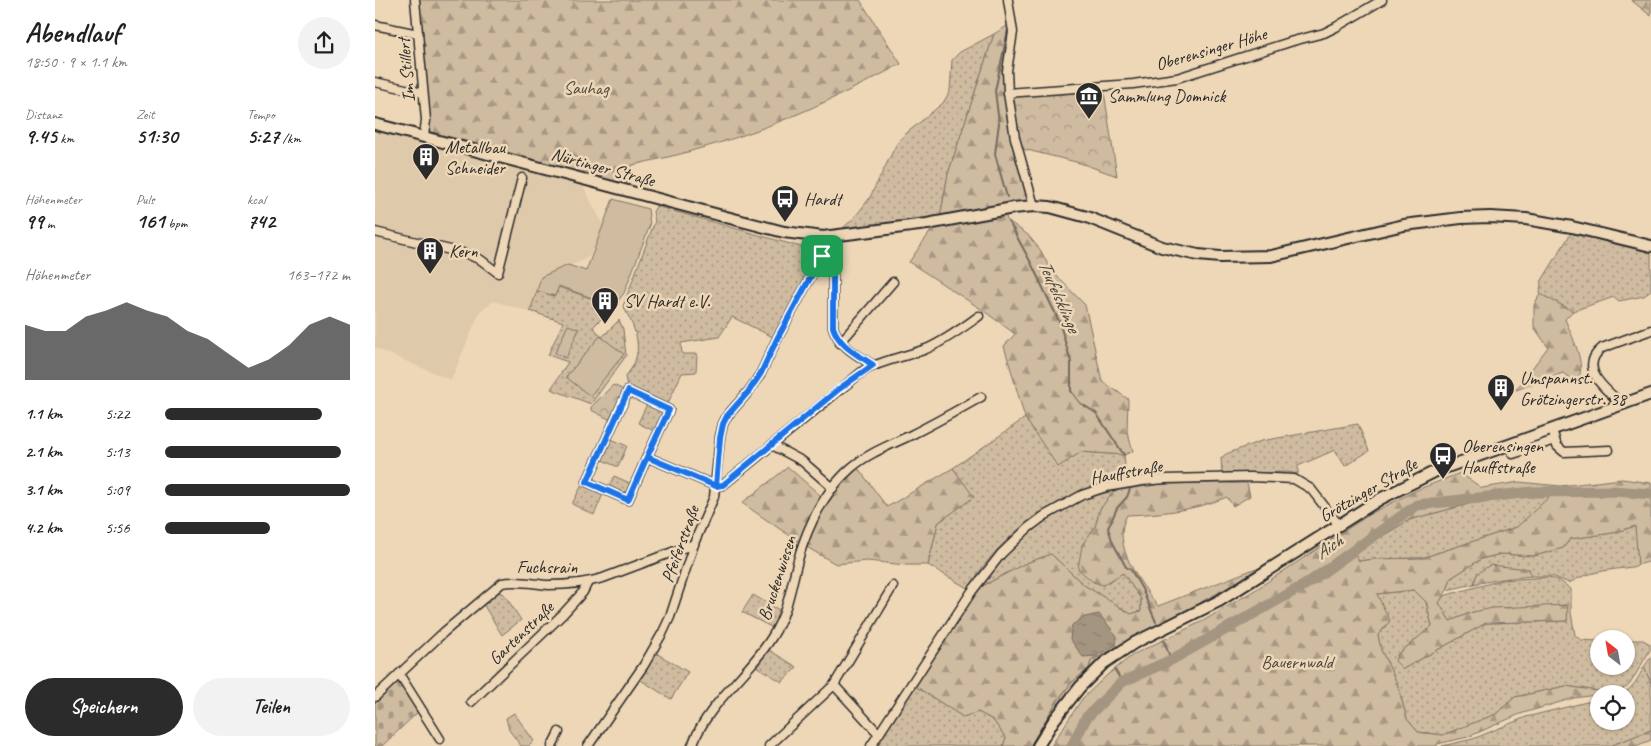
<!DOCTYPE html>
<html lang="de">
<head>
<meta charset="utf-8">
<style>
	:root { --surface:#fff; --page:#f2f2f2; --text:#202124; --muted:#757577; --accent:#2b2b2b }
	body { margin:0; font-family:Caveat,sans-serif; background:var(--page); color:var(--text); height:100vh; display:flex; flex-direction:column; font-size:19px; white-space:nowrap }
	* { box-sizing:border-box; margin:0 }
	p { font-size:16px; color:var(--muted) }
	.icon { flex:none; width:28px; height:28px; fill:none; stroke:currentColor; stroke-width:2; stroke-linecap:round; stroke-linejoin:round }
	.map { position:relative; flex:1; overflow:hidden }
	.drawer { display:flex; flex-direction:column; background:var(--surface); width:375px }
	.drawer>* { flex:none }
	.needle { width:32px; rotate:329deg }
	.controls { position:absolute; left:1215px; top:630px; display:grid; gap:10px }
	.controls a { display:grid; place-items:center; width:45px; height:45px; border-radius:50%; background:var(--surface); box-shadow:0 1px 4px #0004; font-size:25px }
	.pin { position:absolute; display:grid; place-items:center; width:42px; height:42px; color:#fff; margin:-21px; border-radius:10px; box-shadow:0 2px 8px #0006 }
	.round { display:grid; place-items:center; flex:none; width:52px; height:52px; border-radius:26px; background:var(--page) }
	.head { display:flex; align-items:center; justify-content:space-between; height:85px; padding:0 25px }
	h1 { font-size:28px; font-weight:700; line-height:38px }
	.stats { display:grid; grid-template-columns:repeat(3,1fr); gap:8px; height:85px; padding:5px 25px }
	.stats div { display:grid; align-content:center }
	.stats b { font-size:21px; font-weight:700 }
	.stats small { font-size:14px; font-weight:400 }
	.stats p { font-size:14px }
	.chart { height:140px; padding:10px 25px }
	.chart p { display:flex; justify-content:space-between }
	.chart svg { width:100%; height:90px; margin-top:5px; fill:var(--accent); opacity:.7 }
	.button { display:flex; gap:10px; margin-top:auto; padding:10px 25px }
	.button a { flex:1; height:58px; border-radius:30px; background:var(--accent); color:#fff; font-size:20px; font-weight:700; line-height:58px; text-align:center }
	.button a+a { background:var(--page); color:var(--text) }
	ul { padding:0 25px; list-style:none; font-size:16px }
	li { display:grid; grid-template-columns:80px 60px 1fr; align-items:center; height:38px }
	li i { height:12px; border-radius:6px; background:var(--accent) }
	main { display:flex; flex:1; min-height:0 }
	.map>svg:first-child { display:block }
</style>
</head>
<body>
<main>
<section class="drawer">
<div class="head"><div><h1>Abendlauf</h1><p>18:50 · 9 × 1.1 km</p></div><a class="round"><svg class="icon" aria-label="share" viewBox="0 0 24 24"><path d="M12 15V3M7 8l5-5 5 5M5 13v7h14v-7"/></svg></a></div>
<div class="stats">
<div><p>Distanz</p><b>9.45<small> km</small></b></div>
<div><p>Zeit</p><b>51:30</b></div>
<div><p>Tempo</p><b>5:27<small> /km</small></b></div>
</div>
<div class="stats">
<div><p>Höhenmeter</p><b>99<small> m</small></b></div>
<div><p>Puls</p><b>161<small> bpm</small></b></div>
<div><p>kcal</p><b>742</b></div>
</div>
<div class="chart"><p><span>Höhenmeter</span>163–172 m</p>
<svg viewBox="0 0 160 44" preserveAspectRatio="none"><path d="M0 44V17L10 20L20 20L30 13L40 10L50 6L60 10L70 13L80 20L90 24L100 31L110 38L120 34L130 27L140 17L150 13L160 17V44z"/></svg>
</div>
<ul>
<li><b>1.1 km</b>5:22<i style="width:85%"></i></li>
<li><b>2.1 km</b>5:13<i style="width:95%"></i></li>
<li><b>3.1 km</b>5:09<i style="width:100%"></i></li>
<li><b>4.2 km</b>5:56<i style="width:57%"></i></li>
</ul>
<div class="button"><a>Speichern</a><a>Teilen</a></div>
</section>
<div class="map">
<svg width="1276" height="746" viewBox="0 0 1276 746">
	<defs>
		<pattern id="grass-dots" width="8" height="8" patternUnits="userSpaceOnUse" patternTransform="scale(1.25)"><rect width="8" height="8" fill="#cfbba0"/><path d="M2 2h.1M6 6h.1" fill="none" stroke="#a89883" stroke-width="1.8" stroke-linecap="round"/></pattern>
		<pattern id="forest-firs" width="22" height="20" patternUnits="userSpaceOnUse" patternTransform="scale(1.25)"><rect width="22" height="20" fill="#cfbba0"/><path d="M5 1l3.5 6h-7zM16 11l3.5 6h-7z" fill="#a89883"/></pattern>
		<pattern id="cemetery-stones" width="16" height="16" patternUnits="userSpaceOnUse" patternTransform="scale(1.25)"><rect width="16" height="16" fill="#cfbba0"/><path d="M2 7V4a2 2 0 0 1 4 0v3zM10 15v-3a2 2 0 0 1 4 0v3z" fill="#a89883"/></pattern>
		<pattern id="park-crowns" width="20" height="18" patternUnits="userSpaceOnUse" patternTransform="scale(1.25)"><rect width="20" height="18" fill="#cfbba0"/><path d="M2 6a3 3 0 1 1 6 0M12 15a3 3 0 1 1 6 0" fill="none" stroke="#a89883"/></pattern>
		<pattern id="water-ripples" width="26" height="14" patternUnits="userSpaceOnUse" patternTransform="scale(1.25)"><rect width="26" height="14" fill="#a49581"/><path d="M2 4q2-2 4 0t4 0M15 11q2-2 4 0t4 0" fill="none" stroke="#867a6a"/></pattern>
	</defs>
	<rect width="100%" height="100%" fill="#eed7b7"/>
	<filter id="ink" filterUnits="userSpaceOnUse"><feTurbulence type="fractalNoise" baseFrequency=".02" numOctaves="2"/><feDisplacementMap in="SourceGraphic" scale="10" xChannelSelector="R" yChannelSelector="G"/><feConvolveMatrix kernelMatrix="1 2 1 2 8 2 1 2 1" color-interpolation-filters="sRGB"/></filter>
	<g filter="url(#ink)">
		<!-- built -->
		<path fill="#dec9ab" d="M0 124 206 183 229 226 214 257 165 281 155 312 119 301 105 311 76 380 0 348Z"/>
		<!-- grass -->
		<g fill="url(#grass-dots)" stroke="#7d7366">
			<path d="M619 34 573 174 565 218 465 231 480 217 494 199 521 145 527 137 568 103 575 91 577 60 585 52Z"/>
			<path d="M281 206 440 251C434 280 413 311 398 337L357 317 344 337 306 343 307 354H322L321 372 307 373 292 405 252 386 250 377C271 353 262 331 248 306L280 221 278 212Z"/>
			<path d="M1196 233 1276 252V291L1269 296 1244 301 1239 297 1198 311 1165 294 1166 282Z"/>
			<path d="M183 287 239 306 218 327 227 337 244 320 248 329 251 356 216 404 176 389 193 362 173 355 188 322 155 311 162 291 180 296Z"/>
			<path d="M273 402 287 411 288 413 281 432 263 423Z"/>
			<path d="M650 418 683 466 706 452 749 455 751 478C697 491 646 518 611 563 604 571 599 580 594 589L553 565 563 523 598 497 578 468Z"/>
			<path d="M983 424 994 451 970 466 960 450 923 466V474L912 472 847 474 846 458 851 454 886 441Z"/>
			<path d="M234 438 252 446 243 467 225 459Z"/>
			<path d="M239 476 257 484 253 491 246 494 234 488Z"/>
			<path d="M208 483 229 492 219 515 197 504Z"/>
			<path d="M739 491 725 509 720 527 707 545 728 585 748 573 766 599V611L756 614 709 585 676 554 649 564 604 588C613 577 621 564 630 554 659 523 697 499 739 491Z"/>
			<path d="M1178 494 1142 527 1047 558 999 559 983 561 979 553 1034 520 1101 502Z"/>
			<path d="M1261 526 1263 565 1257 567C1235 570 1214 571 1194 583L1177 576H1156L1154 569 1102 574 1099 584 1072 590 1076 578 1106 559 1126 554 1159 556 1188 548 1195 539 1238 533Z"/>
			<path d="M881 571 882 573 856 590 743 649 660 746H655L682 702 696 683 714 668 716 661C770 630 827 604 881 571Z"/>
			<path d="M1174 577 1185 581 1196 589V613L1200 635 1206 640 1224 641V666H1251V640H1268L1275 644V650L1255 684 1246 691 1235 693 1191 686 1140 697 1121 714 1068 735 1043 732 1032 719 1022 683 1006 650 1003 635 1001 594 1039 590 1051 602 1057 626 1022 655 1028 669 1111 623 1192 621V605L1098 612 1075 621 1064 603 1068 596 1127 580Z"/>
			<path d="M122 592 129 594 146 620 127 635 108 604Z"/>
			<path d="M378 595 406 611 398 628 367 612Z"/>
			<path d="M394 650 422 667 407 682 382 667Z"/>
			<path d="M281 653 313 672 296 699 264 679Z"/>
			<path d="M1269 667 1276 683V730L1235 746H1067L1098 739 1151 717 1224 699V721H1251V694H1247C1258 688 1263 679 1269 667Z"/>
			<path d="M540 686 588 717 603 712 618 720 631 738 628 746H501Z"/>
		</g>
		<!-- forest -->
		<g fill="url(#forest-firs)" stroke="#7d7366" fill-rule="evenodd">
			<path d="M40 0H485L526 64C462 98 394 130 323 149 301 156 279 160 257 165L252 183 199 176 49 136Z"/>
			<path d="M1256 0H1276V16Z"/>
			<path d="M634 25H636L632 93 654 202 627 205 632 220 653 235 666 251 675 269 710 305 727 381 753 399 752 431 758 451 749 455 706 452 683 467 650 418 629 346 640 334 609 311 534 262 565 218 573 174 619 34Z"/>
			<path d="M1165 294 1198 311 1190 319C1196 334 1213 367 1202 381L1196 379 1188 373 1141 390 1173 347 1159 327V305Z"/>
			<path d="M413 467 453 502 467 484 483 468 512 507 578 468 599 497 563 523 553 565H531L492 561 461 564 428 545 367 503Z"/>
			<path d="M1085 473 1107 488 1144 482 1185 486 1247 479 1276 483V561L1263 565 1260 526 1238 533 1195 539 1188 548 1159 556 1126 554 1106 559 1076 578 1072 590 1064 603 1075 621 1098 612 1118 608 1193 605 1192 621 1111 623 1028 669 1020 661 1022 655 1057 626 1051 602 1039 590 1002 594 1015 621 1003 635 1006 650 1022 683 1032 719 1043 732 1068 735 1121 714 1140 697 1191 686 1235 693 1199 698 1145 714 1093 737 1062 744V746H676L707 699 731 676 759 654 828 621 880 590 995 514 1042 490ZM1177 494 1142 527 1047 558 999 559 984 561 979 553 1034 520 1101 502Z"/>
			<path d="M847 483H872L875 496 858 506 852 497C821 510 785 514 752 515 735 544 766 584 783 606L879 569 881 571C827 604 770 630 716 661L714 668 696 683 682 701 655 746H628L631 738 618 720 603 712 588 717 540 686 604 588 649 564 676 554 709 585 756 614 766 611V599L748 573 728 585 718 582 703 569 707 545 720 527 725 509 739 491 787 484Z"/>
			<path d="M1115 565 1154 569 1156 576 1127 579 1099 584 1102 574Z"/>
			<path d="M1276 730V740L1261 746H1235Z"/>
		</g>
		<!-- cemetery -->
		<path fill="url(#cemetery-stones)" stroke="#7d7366" d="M23 679 43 712 7 746H0V702Z"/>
		<!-- park -->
		<g fill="url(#park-crowns)" stroke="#7d7366">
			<path d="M729 92 742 176 705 163 644 148 638 96Z"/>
			<path d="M238 385 249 390 236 420 216 410V407Z"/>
			<path d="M139 713 159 741 154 746H146L134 730 131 718Z"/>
		</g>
		<!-- garden -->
		<g fill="#cfbba0" stroke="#7d7366">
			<path d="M238 199 273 209 275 225 249 293 239 306 184 286 180 296 162 291 166 277 193 265 211 271Z"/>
			<path d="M193 325 204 329 191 358 180 353Z"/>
			<path d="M225 336 249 354 215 396 191 377Z"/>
			<path d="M1276 657V683L1269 667Z"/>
		</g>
		<!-- water -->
		<path fill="url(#water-ripples)" stroke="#746b5f" d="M724 614 742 636 741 645 720 656 708 657 695 639 697 625 710 617Z"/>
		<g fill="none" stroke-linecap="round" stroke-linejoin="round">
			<!-- stream -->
			<g stroke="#746b5f" stroke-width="2">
				<path d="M632 197 620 154 624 123 620 91 634 25"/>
				<path d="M634 222 655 261 684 321 696 362V391L705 403 721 413 749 455"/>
				<path d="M755 489 752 497 742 508 733 528 738 543 751 567 756 570 767 589 781 622"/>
				<path d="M789 641 796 660"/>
				<path d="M740 670 747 682"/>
			</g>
			<!-- river -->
			<path stroke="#a49581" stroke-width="11" d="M697 746 711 718 747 682 796 660 933 583 1042 505 1157 492 1239 491 1276 494"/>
			<defs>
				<g id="street">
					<path d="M40 0 51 120 49 136"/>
					<path d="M633 0 638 32 632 71 633 93 640 138 659 206"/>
					<path d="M0 25 43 34"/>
					<path d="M0 82 48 93"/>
					<path d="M633 93 758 84 802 78 918 41 949 33 961 27 1007 0"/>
					<path d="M0 232 92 254 106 260 123 273 147 178"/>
					<path d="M447 256 454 260 458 267V327C464 346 482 355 498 365"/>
					<path d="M465 343 518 282"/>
					<path d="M1247 404C1231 390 1202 368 1227 348L1276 330"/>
					<path d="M1180 440 1182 446 1189 452 1234 450"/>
					<path d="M397 445 427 461 458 488"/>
					<path d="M1138 454 1180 440 1179 436"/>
					<path d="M272 457 294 410 253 391 212 482 253 500 272 457 341 486 348 485 488 371C507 360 530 357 551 349 570 341 587 328 604 316"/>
					<path d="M24 674 65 739"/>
					<path d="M459 685 504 734"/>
					<path d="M0 697 69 632 127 583C143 580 159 584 174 585 192 585 211 583 228 578L319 544"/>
					<path d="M96 702 188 614 208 592 213 582"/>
					<path d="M177 746 184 732"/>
					<path d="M213 746 269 665 288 632 295 617 320 541 339 497 345 437 348 424 352 416 374 391 386 373 402 339 447 256 448 237"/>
					<path d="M317 746C333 702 373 676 397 637 417 605 416 577 428 544 438 516 454 487 476 468 493 453 516 445 536 435 560 423 583 410 606 397"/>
					<path d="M394 746 459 685 518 586"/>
					<path d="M496 746 597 591 626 554 653 528 669 516 707 495 731 487 767 481 790 479 876 477 919 479 936 489 963 524"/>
				</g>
				<g id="secondary">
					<path d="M0 124 355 218 409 232 448 237 552 224 638 208 659 206 675 207 712 217 787 247 823 255 845 257 896 256 1029 225 1086 218 1115 217 1151 219 1197 227 1276 246"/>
					<path d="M663 746 679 720 705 687 729 663 759 643 844 601 1005 499 1061 471 1276 394"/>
				</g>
			</defs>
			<!-- street casing -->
			<use href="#street" stroke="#2b2b2b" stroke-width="11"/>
			<!-- secondary casing -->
			<use href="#secondary" stroke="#2b2b2b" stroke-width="14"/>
			<!-- street -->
			<use href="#street" stroke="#eed7b7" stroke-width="8"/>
			<!-- secondary -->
			<use href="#secondary" stroke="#eed7b7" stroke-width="10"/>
		</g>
	</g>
	<g fill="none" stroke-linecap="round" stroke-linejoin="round" filter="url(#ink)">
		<defs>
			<path id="route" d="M447 256 402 339 386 373 374 391 352 416 348 424 345 438 341 486 272 457 294 410 253 391 212 482 253 500 272 457 341 486 348 485 464 389 498 365C482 354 464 346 458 327V268L454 260 447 256"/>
		</defs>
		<!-- route casing -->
		<use href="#route" stroke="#fff" stroke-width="10"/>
		<!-- route -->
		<use href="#route" stroke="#1a73e8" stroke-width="6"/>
	</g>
	<!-- icons -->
	<defs>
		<symbol id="museum-pin" viewBox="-11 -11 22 30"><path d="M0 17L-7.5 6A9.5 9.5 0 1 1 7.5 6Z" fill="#2b2b2b" stroke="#eed7b7"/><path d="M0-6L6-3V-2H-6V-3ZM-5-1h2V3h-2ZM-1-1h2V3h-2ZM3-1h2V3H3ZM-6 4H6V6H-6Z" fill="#fff"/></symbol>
		<symbol id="building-pin" viewBox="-11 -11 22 30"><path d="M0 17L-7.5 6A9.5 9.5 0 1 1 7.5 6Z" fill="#2b2b2b" stroke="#eed7b7"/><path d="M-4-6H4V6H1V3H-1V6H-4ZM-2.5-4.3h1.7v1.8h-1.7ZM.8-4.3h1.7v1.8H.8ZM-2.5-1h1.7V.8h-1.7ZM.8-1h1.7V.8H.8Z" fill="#fff"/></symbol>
		<symbol id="bus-pin" viewBox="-11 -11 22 30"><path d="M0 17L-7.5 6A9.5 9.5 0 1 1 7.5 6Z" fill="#2b2b2b" stroke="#eed7b7"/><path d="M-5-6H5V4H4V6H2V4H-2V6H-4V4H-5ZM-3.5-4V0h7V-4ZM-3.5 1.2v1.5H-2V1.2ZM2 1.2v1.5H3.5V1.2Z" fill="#fff"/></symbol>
	</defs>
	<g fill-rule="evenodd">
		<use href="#museum-pin" x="698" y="80" width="32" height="43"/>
		<use href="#building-pin" x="35" y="141" width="32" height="43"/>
		<use href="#bus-pin" x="394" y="183" width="32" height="43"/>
		<use href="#building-pin" x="39" y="235" width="32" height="43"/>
		<use href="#building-pin" x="214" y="285" width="32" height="43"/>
		<use href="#building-pin" x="1110" y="372" width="32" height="43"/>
		<use href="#bus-pin" x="1052" y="440" width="32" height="43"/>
	</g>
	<g text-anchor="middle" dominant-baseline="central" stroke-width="5" stroke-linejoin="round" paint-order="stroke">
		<!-- street labels -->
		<g font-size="18" fill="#2b2b2b" stroke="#eed7b7">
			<text transform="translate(836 49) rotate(-16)">Oberensinger Höhe</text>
			<text transform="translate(31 70) rotate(-95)">Im Stillert</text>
			<text transform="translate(228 167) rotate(15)">Nürtinger Straße</text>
			<text transform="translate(751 472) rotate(-10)">Hauffstraße</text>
			<text transform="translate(993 490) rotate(-30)">Grötzinger Straße</text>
			<text transform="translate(305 544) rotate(-70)">Pfeiferstraße</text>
			<text x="172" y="567">Fuchsrain</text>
			<text transform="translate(402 578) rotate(-72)">Bruckenwiesen</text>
			<text transform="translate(146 633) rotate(-44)">Gartenstraße</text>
		</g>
		<!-- park labels -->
		<g font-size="18" fill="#4c4842" stroke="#eed7b7">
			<text x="211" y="88">Sauhag</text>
			<text x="922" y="662">Bauernwald</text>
		</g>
		<!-- poi labels -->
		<g font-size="18" fill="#2b2b2b" stroke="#eed7b7" text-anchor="start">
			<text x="733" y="96">Sammlung Domnick</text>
			<text x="70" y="147">Metallbau<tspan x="70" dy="21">Schneider</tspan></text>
			<text x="429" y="199">Hardt</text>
			<text x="74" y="251">Kern</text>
			<text x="249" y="301">SV Hardt e.V.</text>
			<text x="1145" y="378">Umspannst.<tspan x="1145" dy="21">Grötzingerstr. 38</tspan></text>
			<text x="1087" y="446">Oberensingen<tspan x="1087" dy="21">Hauffstraße</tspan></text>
		</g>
		<!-- water labels -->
		<g font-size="19" font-style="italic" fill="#494640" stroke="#eed7b7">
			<text transform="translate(684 296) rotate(66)">Teufelsklinge</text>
			<text transform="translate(954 547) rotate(-35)">Aich</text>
		</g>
	</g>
</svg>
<div class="controls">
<a><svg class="needle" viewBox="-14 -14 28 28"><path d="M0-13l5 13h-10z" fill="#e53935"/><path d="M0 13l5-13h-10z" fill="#757577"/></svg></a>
<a><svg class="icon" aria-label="locate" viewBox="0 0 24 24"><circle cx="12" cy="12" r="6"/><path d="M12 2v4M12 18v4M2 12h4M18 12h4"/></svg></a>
</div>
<div class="pin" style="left:447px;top:256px;background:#1e9e55"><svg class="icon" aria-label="arrive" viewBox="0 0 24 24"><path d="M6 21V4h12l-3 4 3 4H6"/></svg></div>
</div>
</main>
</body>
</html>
